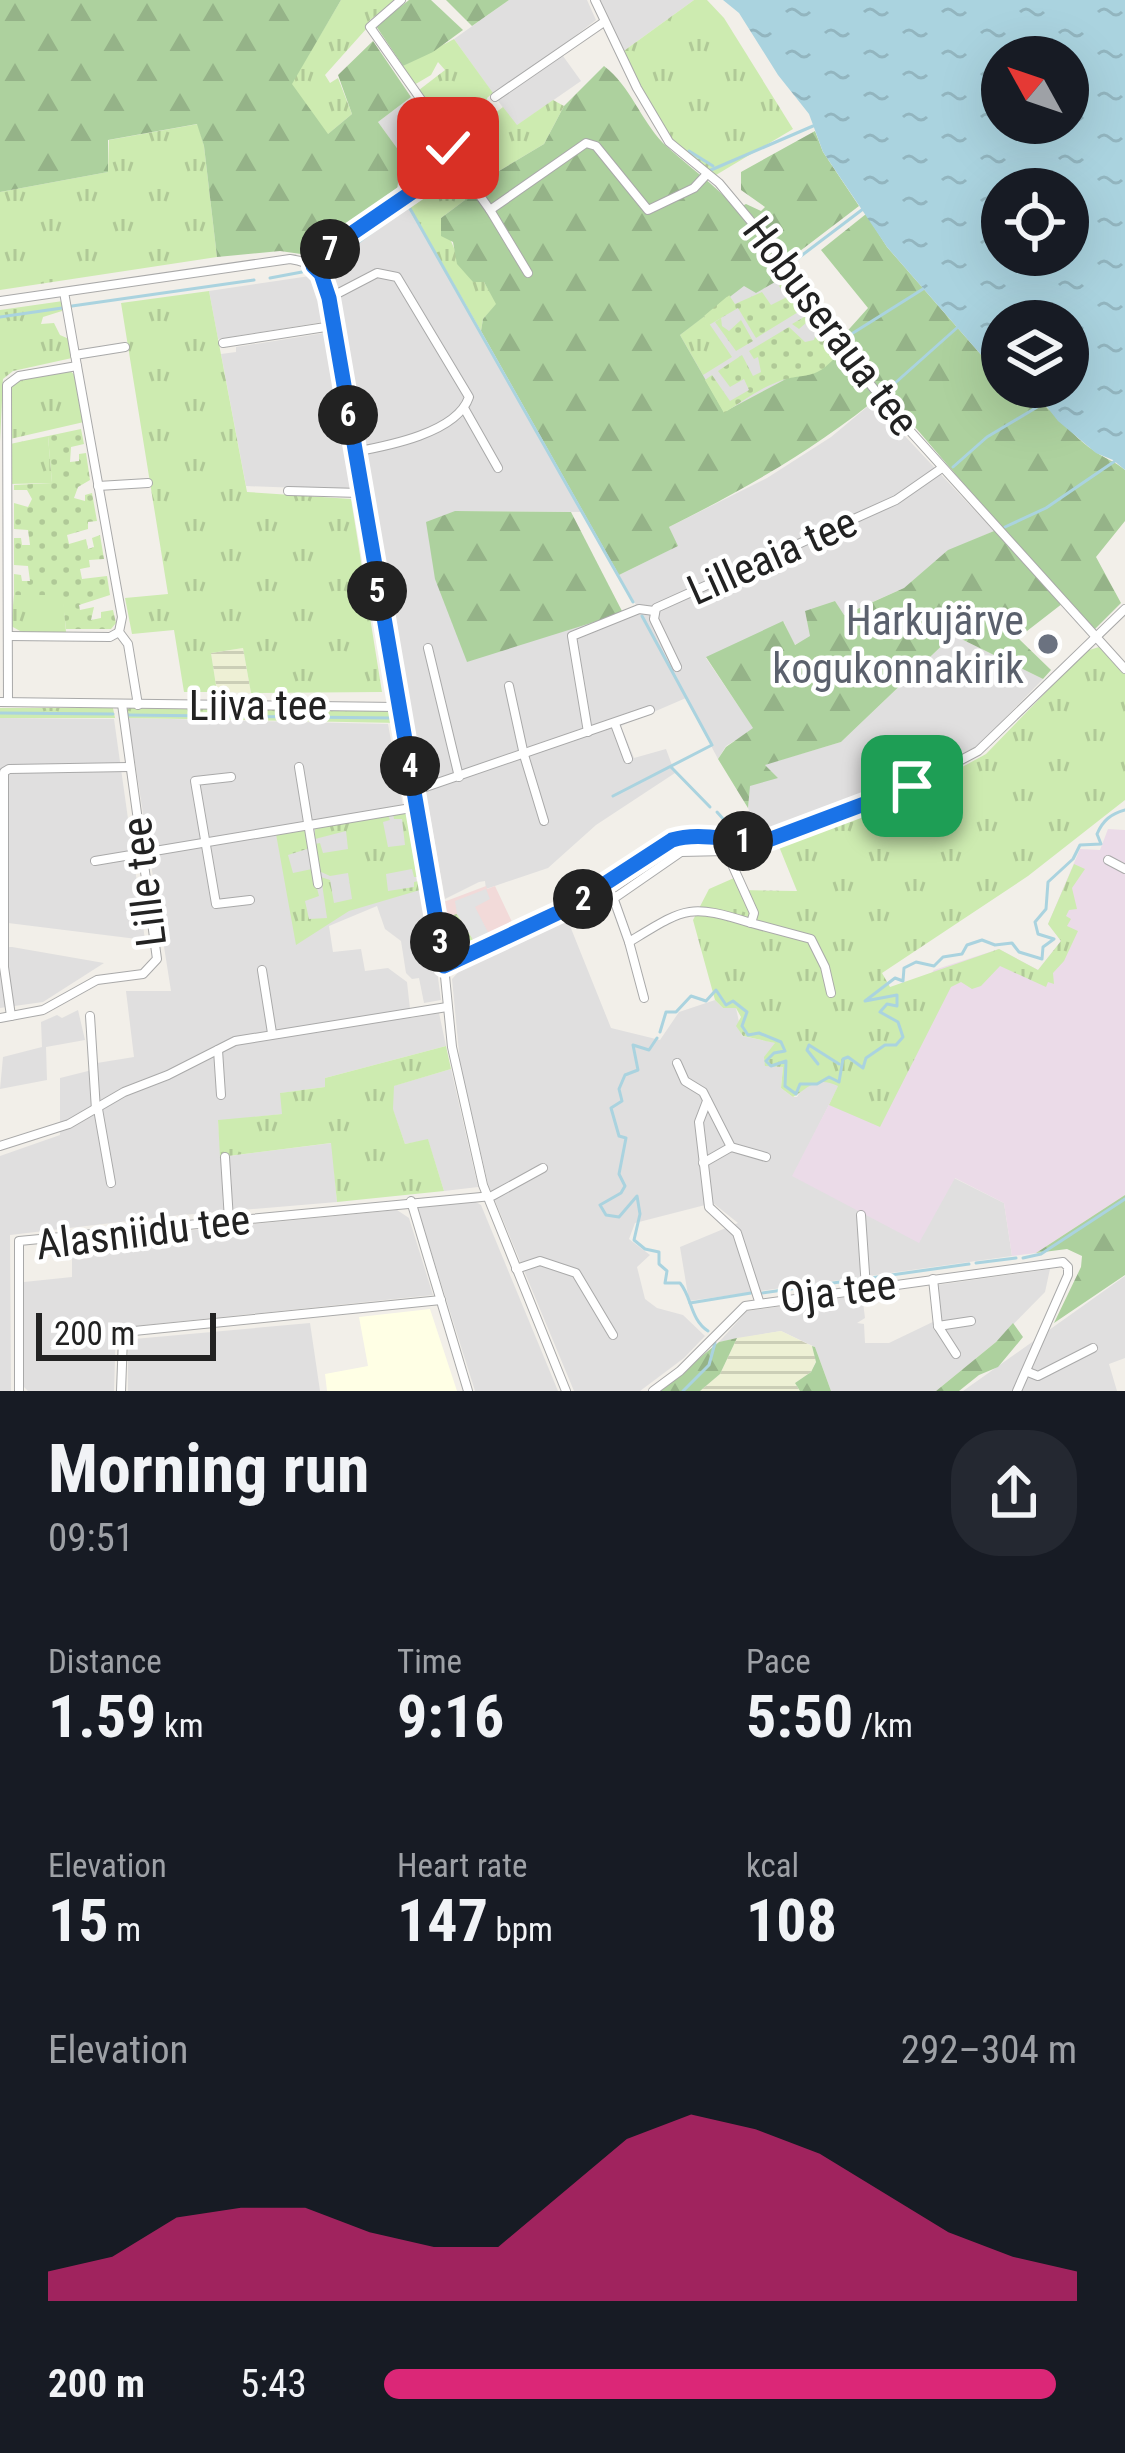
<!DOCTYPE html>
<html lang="en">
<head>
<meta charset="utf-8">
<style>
	:root { --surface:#171b24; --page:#242831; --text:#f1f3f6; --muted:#9ea1a6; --accent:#db2777 }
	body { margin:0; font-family:"Roboto Condensed",sans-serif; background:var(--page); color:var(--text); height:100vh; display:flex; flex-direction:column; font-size:45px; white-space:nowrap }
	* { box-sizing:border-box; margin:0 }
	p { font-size:39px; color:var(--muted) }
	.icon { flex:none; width:66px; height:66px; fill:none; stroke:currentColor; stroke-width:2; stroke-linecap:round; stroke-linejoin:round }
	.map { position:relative; height:1391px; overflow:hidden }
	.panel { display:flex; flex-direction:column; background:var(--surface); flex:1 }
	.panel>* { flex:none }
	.needle { width:78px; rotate:310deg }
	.fabs { position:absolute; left:981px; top:36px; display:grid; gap:24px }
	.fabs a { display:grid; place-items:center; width:108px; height:108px; border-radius:50%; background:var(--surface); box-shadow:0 12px 48px #0002; font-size:60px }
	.scale { position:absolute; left:36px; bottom:30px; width:180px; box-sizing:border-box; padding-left:12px; border:6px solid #222; border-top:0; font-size:33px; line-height:42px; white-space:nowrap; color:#222; -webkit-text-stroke:9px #fff; paint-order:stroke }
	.pin { position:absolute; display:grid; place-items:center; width:102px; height:102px; color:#fff; margin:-51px; border-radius:24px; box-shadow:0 6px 18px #0006 }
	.km { position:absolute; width:60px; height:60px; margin:-30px; border-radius:50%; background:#222; color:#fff; font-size:33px; line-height:60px; text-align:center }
	.round { display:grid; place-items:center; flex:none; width:126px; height:126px; border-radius:48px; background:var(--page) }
	.headline { display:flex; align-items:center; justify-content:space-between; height:204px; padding:0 48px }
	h1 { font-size:66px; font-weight:700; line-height:90px }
	.metrics { display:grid; grid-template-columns:repeat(3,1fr); gap:18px; height:204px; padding:12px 48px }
	.metrics div { display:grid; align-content:center }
	.metrics b { font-size:60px; font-weight:700 }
	.metrics small { font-size:33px; font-weight:400 }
	.metrics p { font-size:33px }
	.chart { height:336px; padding:24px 48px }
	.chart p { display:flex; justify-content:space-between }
	.chart svg { width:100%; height:216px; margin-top:12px; fill:var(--accent); opacity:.7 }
	ul { padding:0 48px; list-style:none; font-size:39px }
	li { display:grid; grid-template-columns:192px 144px 1fr; align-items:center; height:90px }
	li i { height:30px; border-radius:15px; background:var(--accent) }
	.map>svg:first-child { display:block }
</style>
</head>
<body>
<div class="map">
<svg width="1125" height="1391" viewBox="0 0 1125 1391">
	<defs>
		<pattern id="farmland-rules" width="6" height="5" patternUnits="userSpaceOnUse" patternTransform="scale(3)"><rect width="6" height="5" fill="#eef0d5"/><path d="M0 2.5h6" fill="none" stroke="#ccceb7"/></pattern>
		<pattern id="grass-tufts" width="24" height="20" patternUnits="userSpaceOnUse" patternTransform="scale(3)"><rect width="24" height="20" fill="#cdebb0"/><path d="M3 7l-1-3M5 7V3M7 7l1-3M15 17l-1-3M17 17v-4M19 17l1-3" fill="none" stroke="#b0c997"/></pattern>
		<pattern id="forest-firs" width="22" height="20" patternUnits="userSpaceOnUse" patternTransform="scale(3)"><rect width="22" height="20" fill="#add19e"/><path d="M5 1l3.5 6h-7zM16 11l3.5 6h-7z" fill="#95b388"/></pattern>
		<pattern id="garden-dots" width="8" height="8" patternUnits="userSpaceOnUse" patternTransform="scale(3)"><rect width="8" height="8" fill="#cdebb0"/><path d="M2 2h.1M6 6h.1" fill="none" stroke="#b0c997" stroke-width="1.8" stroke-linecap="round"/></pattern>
		<pattern id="water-ripples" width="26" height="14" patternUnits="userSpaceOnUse" patternTransform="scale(3)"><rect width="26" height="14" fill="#aad3df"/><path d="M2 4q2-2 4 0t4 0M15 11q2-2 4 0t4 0" fill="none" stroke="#92b5bf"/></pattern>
	</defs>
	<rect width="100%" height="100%" fill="#f2efe9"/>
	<!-- residential -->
	<g fill="#e0dfdf">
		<path d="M509 0H587L596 20 558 49 581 81 516 126 454 39Z"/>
		<path d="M598 0H694L621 53Z"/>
		<path d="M411 97 439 135 436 145 443 155 438 159 441 164 420 180 378 122Z"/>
		<path d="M409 206 583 512 455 511 623 613 636 605 619 575 677 546 669 527 767 478 831 437 873 402 994 531 948 551 904 588 843 615 835 601 805 612 811 637 794 645 784 622 706 658 754 729 726 746 718 759 686 698 621 726 634 758 666 749 675 773 596 825 548 868 486 889 485 881 479 882 445 899 409 700 404 699 339 303 327 265Z"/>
		<path d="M782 265 842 350 724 413 680 335 745 282Z"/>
		<path d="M310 276 316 282 323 322 218 339 209 291Z"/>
		<path d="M324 333 351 490 246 486 221 354 236 352V347Z"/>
		<path d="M953 635 1043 679 979 745 919 777 818 819 759 835 748 808 749 786 763 765 841 742Z"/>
		<path d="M0 718 114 719 145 940 0 922Z"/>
		<path d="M128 718 388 724 417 882 426 889 441 1000 424 1003 419 978 412 979 406 973 401 941 385 929 377 906 329 926 333 952 361 949 365 971 388 968 407 982 411 1018 439 1013 446 1046 325 1078V1087L281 1093 283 1114 218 1121 221 1157 332 1143 337 1202 171 1216 10 1235 11 1391H0V1156L60 1135V1078L96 1069 97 1063 134 1057 126 991H171Z"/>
		<path d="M566 916 611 1028 660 1040 679 1012 715 1000 723 1008H736L742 1036 776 1043 765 1065 783 1067 781 1088 793 1097H797L804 1085 827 1081 839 1085 793 1176 954 1178 1004 1203 1012 1256 689 1301 680 1247 738 1223 713 1203 635 1223 629 1239 650 1255 637 1267 645 1299 657 1308 683 1315 705 1336 684 1358 640 1391H574L488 1184 460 1063 452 979 463 967Z"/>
		<path d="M0 947H12L104 963 43 1002 0 1008Z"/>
		<path d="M78 1010 85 1040 46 1047 47 1080 0 1089 3 1057 42 1047 41 1022 57 1015 62 1018Z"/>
		<path d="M451 1069 478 1187 444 1191 428 1140 405 1144 393 1110V1086Z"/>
		<path d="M474 1201 481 1205 558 1391H475L417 1207Z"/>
		<path d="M397 1210 409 1218 433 1295 116 1328 114 1391H28L24 1387V1282L72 1277V1242Z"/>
		<path d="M1050 1269 1045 1292 996 1342 936 1391H831L815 1347 781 1331 719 1342 747 1311 862 1295 865 1318 857 1323 864 1324 865 1343H889L941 1318 937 1285Z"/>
		<path d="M1125 1276V1358L1109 1364 1117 1391H963Z"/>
		<path d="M310 1323 320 1391H128V1346L134 1339Z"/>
	</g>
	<!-- commercial -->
	<path fill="#f2dad9" d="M486 886 487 889 495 886 513 924 455 952 450 949 441 903Z"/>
	<!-- industrial -->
	<path fill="#ebdbe8" d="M1108 829 1125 830V1195L1036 1253 1012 1256 1004 1203 955 1178 919 1243 792 1176 839 1085 934 970 999 949 1038 970 1061 941 1048 924 1080 849 1100 850Z"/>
	<!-- education -->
	<path fill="#ffffe5" d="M430 1309 457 1391H327L325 1374 368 1366 359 1317Z"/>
	<!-- farmland -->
	<g fill="url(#farmland-rules)">
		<path d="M243 648 251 693 217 692 211 653Z"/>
		<path d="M781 1331 812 1346 816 1361 811 1372 795 1383 800 1391H700L720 1374 737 1338Z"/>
	</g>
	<!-- grass -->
	<g fill="url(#grass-tufts)">
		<path d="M341 0H396L370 20 367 28 325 75 330 83 338 78 352 114 327 135 291 84Z"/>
		<path d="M694 0H707L724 18 793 129 716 175 671 140 621 53Z"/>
		<path d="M380 33 403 66 454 39 493 93 487 98 488 108 449 136 419 90 445 70 438 62 431 75 414 85 378 35Z"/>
		<path d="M553 100 564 106 544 144 489 177 477 180 450 147 503 107 517 125Z"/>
		<path d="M198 124 204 146 217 257 0 290V192L108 172 109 140Z"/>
		<path d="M451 169 460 170 468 182 465 200 441 218 457 255 484 282 497 304 483 319 481 331 409 206 319 267 325 256Z"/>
		<path d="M209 291 247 492 351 499 382 692 251 693 243 648 211 653 217 692H184L174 630 132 634 125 598 168 594 121 303Z"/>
		<path d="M63 301 62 311 43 317 41 324 54 323 60 335 69 339 72 358 13 371 3 379 0 442V310Z"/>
		<path d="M704 316 732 357 703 375 680 335Z"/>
		<path d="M69 370 76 376 84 422 10 439 11 386 17 381Z"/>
		<path d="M48 436 52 483 10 484V444Z"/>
		<path d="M14 595H63L66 632H22L11 626Z"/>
		<path d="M1099 647 1125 673V800L1028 876 882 973 890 987 999 949 1038 970 1061 941 1048 924 1074 864 1085 869 1072 888 1077 909 1069 910 1066 916 1071 919 1067 926 1078 931 1064 961 1053 973 1054 984 1048 982 1046 987 1000 966 981 986 972 989 961 982 951 987 880 1127 829 1105 838 1086C816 1075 807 1089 793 1097L781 1088 783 1067 765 1066 764 1057 775 1043 743 1036 736 1026 741 1017 736 1008H723L715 1000 693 920 709 889 734 878 740 890 797 891 778 844 920 790 986 754 1086 651Z"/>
		<path d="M0 708H113L115 718H0Z"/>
		<path d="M129 708 390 710 399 723 128 718 125 711Z"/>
		<path d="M406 812 417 877H414L412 869 386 874 388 891 414 887V882L419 881 420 890 349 911 296 945 276 834 308 830 310 848 288 855 293 873 312 869 319 896 305 901 309 919 327 918 321 877 330 880 334 903 352 899 348 873 330 876 319 871 315 844 320 843 323 853 348 849 346 831 315 839V828L388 815 390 820 383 822 388 847 405 845 402 819H394L393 814Z"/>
		<path d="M457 914 474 941 455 950 451 948 445 917Z"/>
		<path d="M446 1046 451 1069 394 1086 393 1109 405 1144 428 1139 444 1191 337 1202 331 1143 220 1157 218 1120 282 1114 280 1093 325 1087V1078Z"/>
	</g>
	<!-- forest -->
	<g fill="url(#forest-firs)">
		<path d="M0 0H341L292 84 328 134 352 114 338 75 373 41 411 97 378 122 402 155 397 190 308 255 280 251 217 257 204 146 197 124 108 140V172L0 192Z"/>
		<path d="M409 0H431L463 30 433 52 403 66 376 26Z"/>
		<path d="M446 0H509L472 26Z"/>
		<path d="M604 66C631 87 640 119 663 143 687 166 714 183 736 209L746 204 761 211 765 207 741 190V172L815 131 823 152 859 206 783 264 789 274 756 293 744 286 680 335 724 412 842 349V337L868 308 821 250 866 214 887 247 983 357 1002 373V387C1041 387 1062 429 1093 450 1103 458 1115 461 1125 470V521L1096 557 1121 603 1095 629 1067 600 1018 638 1051 670 1043 679 953 635 841 742 765 765 778 778 750 786 748 808 718 759 726 747 753 728 706 657 783 621 795 645 810 636 805 611 835 601 844 615 904 588 948 550 994 531 999 525 885 392C817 448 747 488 669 527L678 546 619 575 481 331 483 319 496 304 484 282H473L457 264 453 242 441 236V218L465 200 468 182 489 177 544 144 564 106Z"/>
		<path d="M455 511 571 512 623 613 467 662 435 579 426 522Z"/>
		<path d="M1125 1195V1275L1054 1323 1081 1267 1082 1256 1067 1249 1036 1253Z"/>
		<path d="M1013 1323 1023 1337 998 1367 979 1375 959 1391H936L996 1342Z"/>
		<path d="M737 1338 720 1374 700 1391H659L719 1342Z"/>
		<path d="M812 1346 815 1347 831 1391H800L795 1383 811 1372 816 1362Z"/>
	</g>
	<!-- garden -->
	<g fill="url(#garden-dots)">
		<path d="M790 278 808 306 756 338 738 308 709 325 704 316 729 295 735 304 762 292 771 305 787 297 779 286Z"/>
		<path d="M813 312 842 350C811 386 809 369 775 383 757 390 740 403 724 413L705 380 712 375 730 401 749 390 744 379 730 387 718 371 742 355 753 376 761 372 758 357 754 359 749 351 789 327 805 342 814 340 817 331 807 322 799 329 792 324Z"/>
		<path d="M721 318 722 326 729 331 741 320 753 341 736 351 715 322Z"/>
		<path d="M81 429 84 444 71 447 70 462 79 461V454L86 453 90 480 78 487 74 498 85 501V495L92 493 97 521 88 522V529L67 535 69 544 86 539 88 549 94 547 92 538 100 535 104 559 89 560 90 567 80 569 82 579 107 576 110 595 79 605 80 610 94 607 91 620 101 618V612L113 610 116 623 111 629H66L62 595H14V574L21 575 22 581H30L28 566 14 565V538H21L22 545H30L28 530 14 529V503L28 507 32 499 27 490H14V485L52 483 48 436Z"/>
	</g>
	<!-- parking -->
	<path fill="#e2e2e2" d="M486 889 490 899 475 907 489 934 474 941 457 914 455 901Z"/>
	<!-- water -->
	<path fill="url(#water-ripples)" fill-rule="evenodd" d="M723 0H1125V470L1113 460 1096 453 1058 421 1043 402 1019 387H1068V321H1002V373L983 357 887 247 823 152 809 114 778 75 739 13ZM1002 57H1068V123H1002ZM1002 189H1068V255H1002Z"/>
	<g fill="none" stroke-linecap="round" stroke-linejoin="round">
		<!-- stream -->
		<g stroke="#aad3df" stroke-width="3">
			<path d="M689 151 713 166"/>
			<path d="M711 170 813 126"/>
			<path d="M797 259 863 209"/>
			<path d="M324 268 408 205 633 602"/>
			<path d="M270 278 302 272"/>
			<path d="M72 306 254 280"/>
			<path d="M0 317 62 308"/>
			<path d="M853 333 923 289"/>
			<path d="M885 392 959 326"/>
			<path d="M953 467 987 437 1044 403"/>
			<path d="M1005 527 1046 508 1115 461"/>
			<path d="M0 713 113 714"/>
			<path d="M128 715 393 718 407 800"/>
			<path d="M671 767 710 807"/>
			<path d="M613 796 712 745 642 616"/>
			<path d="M717 812 734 831"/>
			<path d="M410 813 421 874"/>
			<path d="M422 882 423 889"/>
			<path d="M660 1032 666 1012H676L691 996 706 1001 716 990 726 1005 733 1001 747 1012 742 1026 748 1035 759 1033 781 1042 785 1051 774 1053 766 1061 771 1066 786 1061 785 1086 796 1094 800 1084H817L829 1077 839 1082 843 1059 848 1057 863 1068 866 1058 885 1045H896L903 1037 898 1022 880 1012 887 1004 897 1006V995L865 1001 895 978 903 981 904 968 916 962 934 966 943 957 962 954 967 945 982 940 995 945 1012 943 1019 952 1042 959 1043 947 1054 939 1038 934 1035 922 1046 909 1048 882 1073 859 1080 845 1101 844 1097 834C1103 820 1111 814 1125 810"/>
			<path d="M657 1038 649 1050 633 1045 638 1070 625 1075 619 1089 622 1101 611 1108 619 1136 626 1138 619 1174 625 1186 621 1193 600 1205 606 1215 619 1217 637 1196 640 1214 634 1240 645 1249 659 1252V1264L667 1271 665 1283H680C692 1297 690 1319 708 1331"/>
			<path d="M818 1064 807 1050 809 1045 839 1064"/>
			<path d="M1023 1258 1041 1254 1125 1199"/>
			<path d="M976 1263 1016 1258"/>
			<path d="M870 1278 969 1264"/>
			<path d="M762 1293 861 1279"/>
			<path d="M690 1303 751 1293"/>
			<path d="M683 1391 709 1365 715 1343"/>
		</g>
		<defs>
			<g id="minor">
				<path d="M595 0 637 88 669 142 719 183 779 255 853 363 892 411 1125 669"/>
				<path d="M495 97 604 22"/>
				<path d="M456 162 490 210 586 143 596 146 648 210 694 188 707 174"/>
				<path d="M490 210 528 273"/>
				<path d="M313 266 329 249 456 162 448 138 370 27 401 0"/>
				<path d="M64 292 77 366"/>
				<path d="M329 298 377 273 397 277 469 397C457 433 387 446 354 452"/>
				<path d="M0 301 290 259C315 262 324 275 329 298L397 707 403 725 444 966 452 1047 483 1185 566 1391"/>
				<path d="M223 343 332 326"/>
				<path d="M75 355 125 347"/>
				<path d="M464 408 498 468"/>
				<path d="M98 486 148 483"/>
				<path d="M288 491 360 493"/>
				<path d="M9 636 110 637 119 632"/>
				<path d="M428 648 459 777"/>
				<path d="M677 667 654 619 656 608 896 500 942 468"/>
				<path d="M509 686 524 755 544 821"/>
				<path d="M0 702 397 707"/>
				<path d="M8 702 7 385 19 376 77 366 122 617 119 632 128 644 138 705"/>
				<path d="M615 724 628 759"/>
				<path d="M588 732 572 636 639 609 654 611"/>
				<path d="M299 767 318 884"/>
				<path d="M231 777 195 781 216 904 250 900"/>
				<path d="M414 791 650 710"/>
				<path d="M1108 860 1125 869"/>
				<path d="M95 861 417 807"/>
				<path d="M608 883 629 942C685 908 688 903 751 923L754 913 726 851 681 852 616 897"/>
				<path d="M751 923 811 939 825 967 831 993"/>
				<path d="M629 942 644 998"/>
				<path d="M444 966 566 909 672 840C704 830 738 845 771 839L912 786 978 751 1125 609"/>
				<path d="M262 970 272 1033"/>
				<path d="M11 1016 4 967V772L9 769 129 767"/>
				<path d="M90 1016 96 1110"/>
				<path d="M0 1018 43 1010 97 980 143 974 157 959 122 704"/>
				<path d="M218 1050 221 1095"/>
				<path d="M677 1063 685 1081 703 1092 731 1147 766 1157"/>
				<path d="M707 1101 699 1122 709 1207 737 1233 759 1301"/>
				<path d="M98 1109 111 1183"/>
				<path d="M0 1146 69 1124 124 1092 168 1075 235 1041 447 1007"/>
				<path d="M225 1157 229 1220"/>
				<path d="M703 1163 731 1147"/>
				<path d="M411 1201 468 1391"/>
				<path d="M861 1215 866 1288"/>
				<path d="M516 1269 540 1261 576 1273 613 1335"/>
				<path d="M933 1279 938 1326 971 1321"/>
				<path d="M938 1326 956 1354"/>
				<path d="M1028 1372 1038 1376 1093 1348"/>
				<path d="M19 1391V1241L492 1196 543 1168"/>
				<path d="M121 1391 123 1338 134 1331 441 1300"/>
				<path d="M653 1391 680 1371 745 1306 1063 1262 1068 1267V1275L1017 1391"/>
			</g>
		</defs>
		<!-- minor casing -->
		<use href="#minor" stroke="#a9a9a9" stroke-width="10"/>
		<!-- minor -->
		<use href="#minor" stroke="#fff" stroke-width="8"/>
	</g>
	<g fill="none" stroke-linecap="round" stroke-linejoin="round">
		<defs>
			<path id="route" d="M448 148 456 162 329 249 313 266 321 274 329 298 444 966 566 909 672 840C704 830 738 845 771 839L912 786"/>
		</defs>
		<!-- route casing -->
		<use href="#route" stroke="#fff" stroke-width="24"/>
		<!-- route -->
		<use href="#route" stroke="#1a73e8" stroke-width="15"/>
	</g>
	<!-- markers -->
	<circle fill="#6b7280" stroke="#fff" stroke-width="4.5" cx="1048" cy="644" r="12"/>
	<g text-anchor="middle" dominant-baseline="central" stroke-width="9" stroke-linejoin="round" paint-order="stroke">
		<!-- street labels -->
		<g font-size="42" fill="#222" stroke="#fff">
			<text transform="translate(831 326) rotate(53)">Hobuseraua tee</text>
			<text transform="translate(772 556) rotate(-24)">Lilleaia tee</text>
			<text x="258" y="705">Liiva tee</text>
			<text transform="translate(144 882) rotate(-97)">Lille tee</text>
			<text transform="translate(143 1232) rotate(-7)">Alasniidu tee</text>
			<text transform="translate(838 1291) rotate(-7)">Oja tee</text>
		</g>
		<!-- worship labels -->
		<g font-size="42" fill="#5b616d" stroke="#fff" text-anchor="end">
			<text x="1024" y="620">Harkujärve<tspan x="1024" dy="48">kogukonnakirik</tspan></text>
		</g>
	</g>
</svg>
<div class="fabs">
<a><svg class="needle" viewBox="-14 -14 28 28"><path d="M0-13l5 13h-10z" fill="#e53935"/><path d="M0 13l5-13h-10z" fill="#9ea1a6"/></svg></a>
<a><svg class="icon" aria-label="locate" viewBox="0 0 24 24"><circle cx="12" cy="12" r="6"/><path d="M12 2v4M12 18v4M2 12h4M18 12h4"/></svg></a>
<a><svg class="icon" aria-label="layers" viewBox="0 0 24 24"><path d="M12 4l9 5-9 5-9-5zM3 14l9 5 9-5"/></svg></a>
</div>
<div class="scale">200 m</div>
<div class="pin" style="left:912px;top:786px;background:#1e9e55"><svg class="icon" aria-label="arrive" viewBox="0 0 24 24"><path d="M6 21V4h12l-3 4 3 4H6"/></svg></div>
<div class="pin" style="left:448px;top:148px;background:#d93025"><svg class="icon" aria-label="check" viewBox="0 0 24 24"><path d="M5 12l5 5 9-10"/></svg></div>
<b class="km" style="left:743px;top:841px">1</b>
<b class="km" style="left:583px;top:899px">2</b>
<b class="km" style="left:440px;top:942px">3</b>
<b class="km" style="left:410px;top:766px">4</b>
<b class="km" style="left:377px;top:591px">5</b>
<b class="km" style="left:348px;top:415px">6</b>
<b class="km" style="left:330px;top:249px">7</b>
</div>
<section class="panel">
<div class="headline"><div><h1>Morning run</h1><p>09:51</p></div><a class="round"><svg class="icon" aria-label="share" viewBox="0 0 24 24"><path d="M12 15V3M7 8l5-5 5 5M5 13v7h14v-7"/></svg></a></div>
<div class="metrics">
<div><p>Distance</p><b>1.59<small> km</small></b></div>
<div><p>Time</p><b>9:16</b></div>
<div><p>Pace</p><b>5:50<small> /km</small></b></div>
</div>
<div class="metrics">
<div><p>Elevation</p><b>15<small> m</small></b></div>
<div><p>Heart rate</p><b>147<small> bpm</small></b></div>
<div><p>kcal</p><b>108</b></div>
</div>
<div class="chart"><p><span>Elevation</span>292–304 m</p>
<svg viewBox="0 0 160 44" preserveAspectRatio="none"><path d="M0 44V38L10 35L20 27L30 25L40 25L50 30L60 33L70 33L80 22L90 11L100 6L110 9L120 14L130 22L140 30L150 35L160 38V44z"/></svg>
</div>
<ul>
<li><b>200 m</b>5:43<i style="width:97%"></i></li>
</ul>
</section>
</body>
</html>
